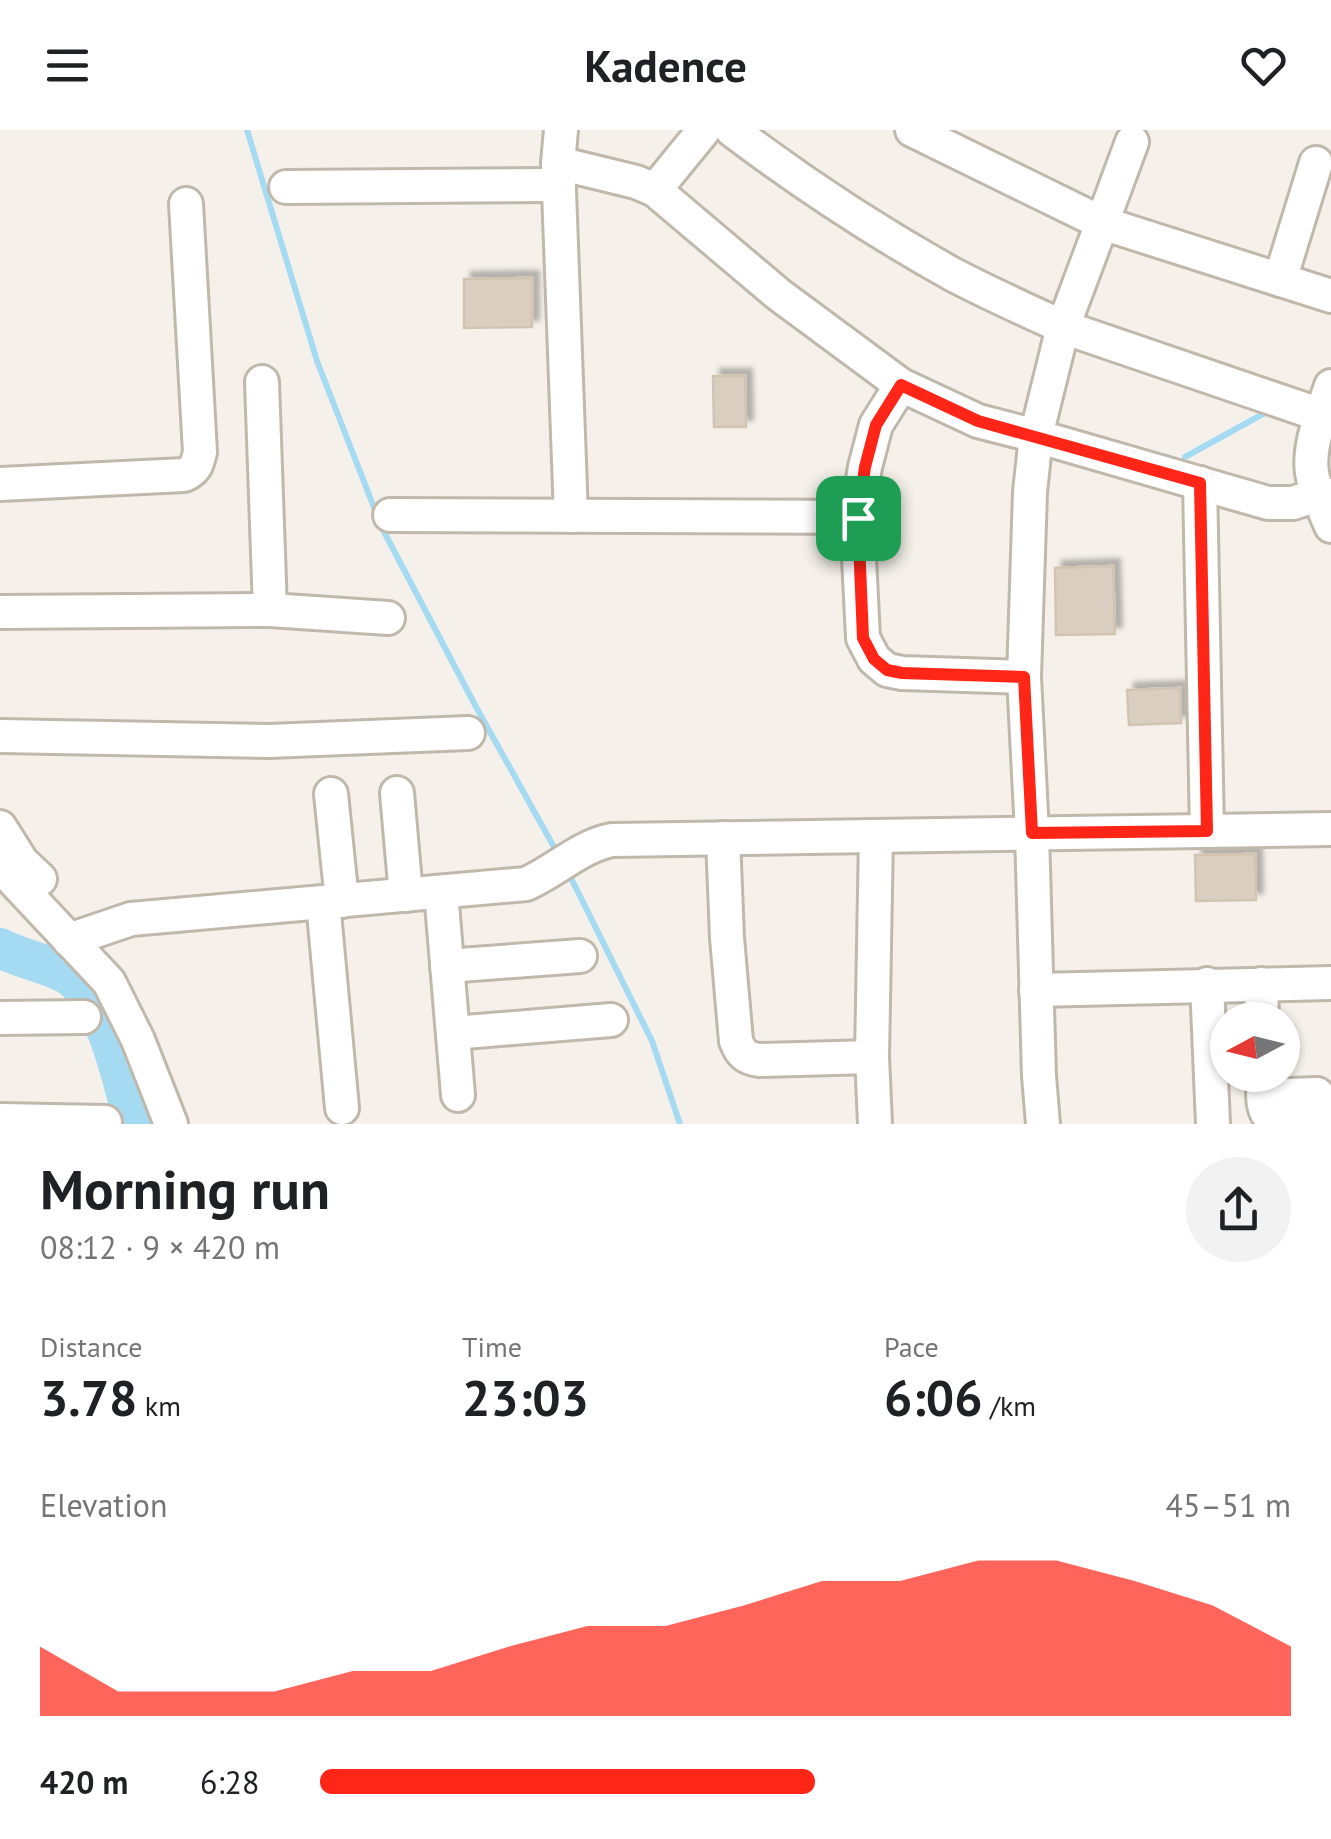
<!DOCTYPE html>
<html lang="en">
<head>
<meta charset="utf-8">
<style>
	:root { --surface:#fff; --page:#f2f2f2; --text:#202124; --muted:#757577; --accent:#ff2517 }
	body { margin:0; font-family:"PT Sans",sans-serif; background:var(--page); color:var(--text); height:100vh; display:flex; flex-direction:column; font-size:38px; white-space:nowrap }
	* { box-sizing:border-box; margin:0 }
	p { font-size:32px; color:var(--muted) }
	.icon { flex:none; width:55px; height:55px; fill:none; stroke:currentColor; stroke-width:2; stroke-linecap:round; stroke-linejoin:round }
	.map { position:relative; height:994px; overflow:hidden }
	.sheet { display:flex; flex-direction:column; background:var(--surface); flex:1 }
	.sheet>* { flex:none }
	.needle { width:65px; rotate:263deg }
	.fabs { position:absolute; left:1210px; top:872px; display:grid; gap:20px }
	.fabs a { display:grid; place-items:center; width:90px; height:90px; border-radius:50%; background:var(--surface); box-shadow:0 2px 8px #0004; font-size:50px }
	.pin { position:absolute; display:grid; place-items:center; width:85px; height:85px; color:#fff; margin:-42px; border-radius:20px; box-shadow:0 5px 15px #0006 }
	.round { display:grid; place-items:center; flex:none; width:105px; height:105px; border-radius:52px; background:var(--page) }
	.head { display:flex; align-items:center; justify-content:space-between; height:170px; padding:0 40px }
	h1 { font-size:55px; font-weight:700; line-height:75px }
	.figures { display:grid; grid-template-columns:repeat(3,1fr); gap:15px; height:170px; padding:10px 40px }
	.figures div { display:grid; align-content:center }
	.figures b { font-size:50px; font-weight:700 }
	.figures small { font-size:28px; font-weight:400 }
	.figures p { font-size:28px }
	.chart { height:280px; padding:20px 40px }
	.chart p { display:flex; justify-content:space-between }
	.chart svg { width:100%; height:180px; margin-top:10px; fill:var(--accent); opacity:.7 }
	ul { padding:0 40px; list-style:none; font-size:32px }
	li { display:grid; grid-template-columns:160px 120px 1fr; align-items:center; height:75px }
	li i { height:25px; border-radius:12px; background:var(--accent) }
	header { display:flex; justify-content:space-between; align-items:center; height:130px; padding:0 40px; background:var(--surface); font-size:45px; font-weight:700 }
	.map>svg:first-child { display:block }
</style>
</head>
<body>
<header><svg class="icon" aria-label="menu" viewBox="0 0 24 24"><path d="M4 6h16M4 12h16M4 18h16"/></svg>Kadence<svg class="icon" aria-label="heart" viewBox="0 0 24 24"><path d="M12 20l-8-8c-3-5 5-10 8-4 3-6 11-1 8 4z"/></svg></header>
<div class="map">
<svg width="1331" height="994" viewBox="0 0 1331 994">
	<defs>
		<filter id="shadow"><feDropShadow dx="7" dy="-7" stdDeviation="2.5" flood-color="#0004"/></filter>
	</defs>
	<rect width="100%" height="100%" fill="#f5f1ea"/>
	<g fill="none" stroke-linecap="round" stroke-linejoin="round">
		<!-- stream -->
		<g stroke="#a5daf3" stroke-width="6">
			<path d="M247 0 317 231 382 398 475 575 554 717"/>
			<path d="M1185 327 1272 279"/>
			<path d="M571 748 652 911 680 994"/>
		</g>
		<!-- river -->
		<path stroke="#a5daf3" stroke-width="40" d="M0 818C21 829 46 833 67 844 106 867 123 953 134 994"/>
	</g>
	<!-- building -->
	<g fill="#dacec1" stroke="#d3c3b1" stroke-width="2.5" filter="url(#shadow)">
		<path d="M532 148V197L464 198V149Z"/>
		<path d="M713 246H745L746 297H714Z"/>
		<path d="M1113 436 1115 504 1056 505 1055 438Z"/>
		<path d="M1180 558 1181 593 1129 595 1127 560Z"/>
		<path d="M1255 724 1256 770 1196 771 1195 725Z"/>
	</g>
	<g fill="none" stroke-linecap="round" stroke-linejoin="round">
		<defs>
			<g id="minor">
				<path d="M561 0 558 33 571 386"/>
				<path d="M732 0C802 53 875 101 952 144 988 163 1026 180 1063 197L1036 306 1268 373H1293L1317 365H1331"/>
				<path d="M912 0 1102 93 1132 12"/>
				<path d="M558 33 636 52 655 60 778 164 901 255 978 291 1036 306 1030 362 1024 547 1032 703 1039 946 1043 994"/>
				<path d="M286 57 559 55"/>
				<path d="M655 60 704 0"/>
				<path d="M1280 150 1316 33"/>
				<path d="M262 252 270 480"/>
				<path d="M901 255 876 295 865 337 857 387 863 508 874 529 887 540 902 543 1024 547"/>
				<path d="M1331 256C1322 283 1308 315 1312 343 1315 362 1324 379 1331 396"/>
				<path d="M1321 285 1063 197 1102 93 1331 166"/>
				<path d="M1200 353 1207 701"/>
				<path d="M0 354 184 345C196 340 197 334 200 322L186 74"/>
				<path d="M390 385 857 387"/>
				<path d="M0 482 270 480 388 488"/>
				<path d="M0 606 269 611 468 603"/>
				<path d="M397 663 406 765"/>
				<path d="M331 664 342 771"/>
				<path d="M0 697 22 732 40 749"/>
				<path d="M723 708 727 808 736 911C741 924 746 928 759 930L872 927"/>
				<path d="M0 736 109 852 138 910 171 994"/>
				<path d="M441 762 458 965"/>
				<path d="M323 772 342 978"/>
				<path d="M69 810 131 789 526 754C556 741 580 716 612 710L1331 699"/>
				<path d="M447 836 580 826"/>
				<path d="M1207 854 1213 994"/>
				<path d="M1261 854 1262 890"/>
				<path d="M1036 860 1331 853"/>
				<path d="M0 888 84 887"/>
				<path d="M453 903 611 890"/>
				<path d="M1263 945C1264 958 1260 977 1270 987L1316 986 1323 980 1324 971 1317 964 1264 966"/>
				<path d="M0 990 105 992"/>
				<path d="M875 994 872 927 876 706"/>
			</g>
		</defs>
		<!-- minor casing -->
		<use href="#minor" stroke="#c1b8ac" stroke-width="38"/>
		<!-- minor -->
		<use href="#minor" stroke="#fff" stroke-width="32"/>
	</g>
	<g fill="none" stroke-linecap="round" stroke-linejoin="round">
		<defs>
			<path id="route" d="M901 255 978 291 1200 353 1207 701 1032 703 1024 547 902 543 887 540 874 529 863 508 858 388 865 337 876 295Z"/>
		</defs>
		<!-- route casing -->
		<use href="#route" stroke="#fff" stroke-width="20"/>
		<!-- route -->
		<use href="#route" stroke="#ff2517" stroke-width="12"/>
	</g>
</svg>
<div class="fabs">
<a><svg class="needle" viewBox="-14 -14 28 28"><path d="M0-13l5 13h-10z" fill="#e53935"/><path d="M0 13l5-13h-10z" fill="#757577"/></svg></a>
</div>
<div class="pin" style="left:858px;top:388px;background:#1e9e55"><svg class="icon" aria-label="arrive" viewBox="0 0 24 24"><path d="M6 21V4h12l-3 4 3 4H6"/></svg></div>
</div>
<section class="sheet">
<div class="head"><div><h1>Morning run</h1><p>08:12 · 9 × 420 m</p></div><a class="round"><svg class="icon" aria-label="share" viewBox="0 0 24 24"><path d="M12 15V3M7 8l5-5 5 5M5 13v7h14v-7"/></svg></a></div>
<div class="figures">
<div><p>Distance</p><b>3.78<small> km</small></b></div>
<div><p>Time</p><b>23:03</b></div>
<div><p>Pace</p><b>6:06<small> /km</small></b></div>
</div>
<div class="chart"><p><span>Elevation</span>45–51 m</p>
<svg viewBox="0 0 160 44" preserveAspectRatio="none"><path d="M0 44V27L10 38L20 38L30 38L40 33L50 33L60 27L70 22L80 22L90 17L100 11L110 11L120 6L130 6L140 11L150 17L160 27V44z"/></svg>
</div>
<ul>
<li><b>420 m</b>6:28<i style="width:51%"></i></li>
</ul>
</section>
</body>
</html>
